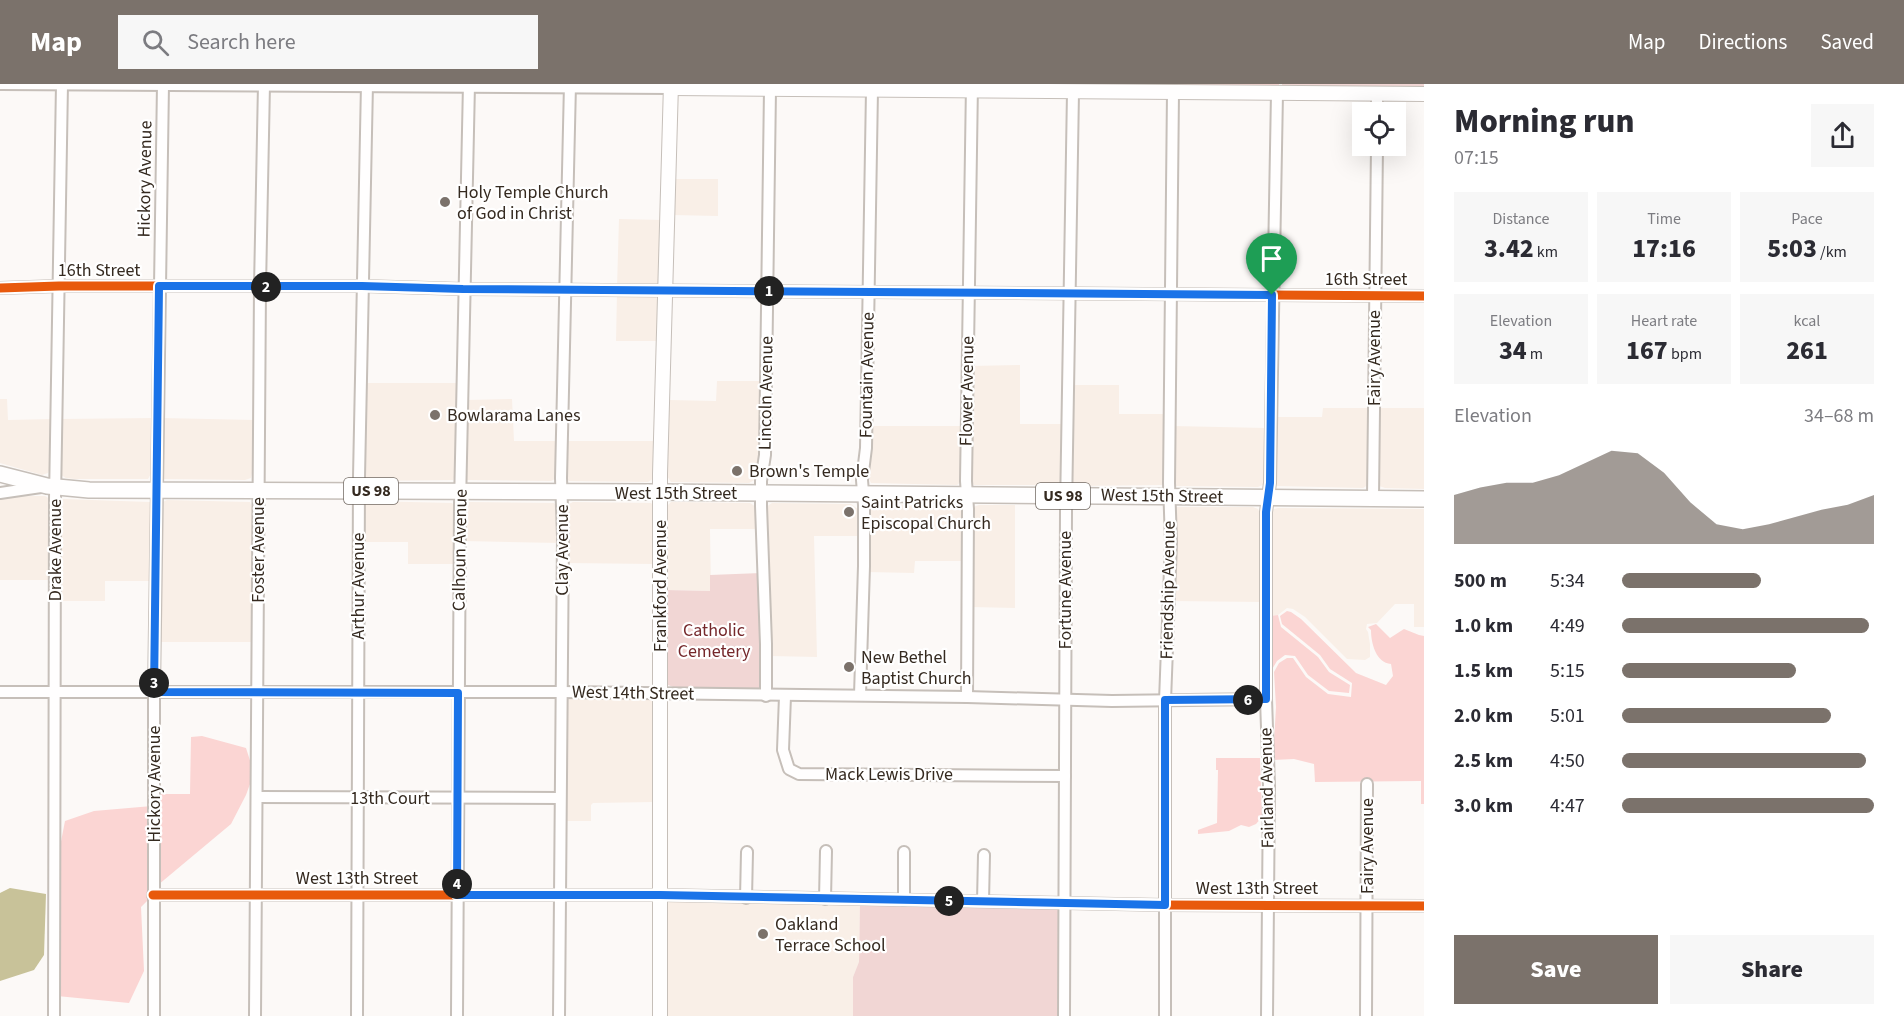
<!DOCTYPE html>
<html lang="en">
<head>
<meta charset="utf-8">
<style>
	:root { --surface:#fff; --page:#f7f7f7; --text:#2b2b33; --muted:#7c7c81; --accent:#7b726b }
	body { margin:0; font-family:"Source Sans 3",sans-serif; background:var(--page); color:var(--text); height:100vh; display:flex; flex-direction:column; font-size:22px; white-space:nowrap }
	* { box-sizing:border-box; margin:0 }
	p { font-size:20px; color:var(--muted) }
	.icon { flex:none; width:33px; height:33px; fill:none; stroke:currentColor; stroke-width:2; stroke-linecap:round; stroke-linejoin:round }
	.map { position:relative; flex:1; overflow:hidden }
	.panel { display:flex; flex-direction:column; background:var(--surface); width:480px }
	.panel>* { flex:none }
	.tools { position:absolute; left:1352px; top:18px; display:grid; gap:12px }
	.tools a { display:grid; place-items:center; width:54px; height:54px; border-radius:0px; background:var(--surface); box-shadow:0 6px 24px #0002; font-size:30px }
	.pin { position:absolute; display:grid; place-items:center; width:51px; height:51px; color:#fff; margin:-62px -26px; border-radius:50% 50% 50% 0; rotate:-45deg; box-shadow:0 0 6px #0007 }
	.pin .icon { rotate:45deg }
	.km { position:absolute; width:30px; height:30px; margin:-15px; border-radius:50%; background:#222; color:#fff; font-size:16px; line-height:30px; text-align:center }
	.round { display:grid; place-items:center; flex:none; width:63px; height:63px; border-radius:0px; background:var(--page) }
	.headline { display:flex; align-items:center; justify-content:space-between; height:102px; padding:0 30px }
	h1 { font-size:33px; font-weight:800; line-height:45px }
	.stats { display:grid; grid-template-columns:repeat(3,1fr); gap:9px; height:102px; padding:6px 30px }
	.stats div { display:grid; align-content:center; border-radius:0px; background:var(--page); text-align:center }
	.stats b { font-size:26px; font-weight:800 }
	.stats small { font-size:16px; font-weight:400 }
	.stats p { font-size:16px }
	.chart { height:168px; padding:12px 30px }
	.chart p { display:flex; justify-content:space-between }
	.chart svg { width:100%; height:108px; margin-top:6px; fill:var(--accent); opacity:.7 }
	.action { display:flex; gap:12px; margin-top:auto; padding:12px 30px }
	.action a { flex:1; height:69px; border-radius:0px; background:var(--accent); color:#fff; font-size:24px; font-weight:800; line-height:69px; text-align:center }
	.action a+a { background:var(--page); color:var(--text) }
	ul { padding:0 30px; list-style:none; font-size:20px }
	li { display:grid; grid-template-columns:96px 72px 1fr; align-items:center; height:45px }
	li i { height:15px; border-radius:8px; background:var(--accent) }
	header { display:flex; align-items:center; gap:36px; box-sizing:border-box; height:84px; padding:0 30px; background:var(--accent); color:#fff }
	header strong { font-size:28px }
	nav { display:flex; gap:33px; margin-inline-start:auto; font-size:21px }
	.search { width:420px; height:54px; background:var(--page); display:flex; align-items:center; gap:15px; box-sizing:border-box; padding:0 21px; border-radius:0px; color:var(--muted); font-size:22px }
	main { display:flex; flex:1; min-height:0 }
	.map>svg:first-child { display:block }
</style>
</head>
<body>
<header>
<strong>Map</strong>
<div class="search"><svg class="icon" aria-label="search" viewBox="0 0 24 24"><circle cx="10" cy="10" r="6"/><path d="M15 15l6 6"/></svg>Search here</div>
<nav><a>Map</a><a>Directions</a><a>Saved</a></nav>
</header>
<main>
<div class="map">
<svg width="1424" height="932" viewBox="0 0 1424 932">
	<rect width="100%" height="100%" fill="#fcf9f7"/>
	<!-- built -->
	<g fill="#f9efe7">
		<path d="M673 95H718V132L672 131Z"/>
		<path d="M619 135 663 136 661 199 658 202 617 203Z"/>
		<path d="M617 209 654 211 657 215 659 221 658 257H616Z"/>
		<path d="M1020 281V340H1064L1062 394 1059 399 1054 401H974L970 397 971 282Z"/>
		<path d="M717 297H763L761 381 756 395 749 399 671 398 667 392 669 316 716 317Z"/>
		<path d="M364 299H459L457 389 453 396 371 397 365 394Z"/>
		<path d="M1073 301H1119V330H1166L1164 398 1162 401 1076 402 1072 400Z"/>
		<path d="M0 315H7L8 336 53 335 51 381 48 389 42 391 0 379Z"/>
		<path d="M512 315 514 357H558V388L555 395 551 397 467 396V316Z"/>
		<path d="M1323 324H1371L1370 397 1368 401 1363 404 1277 402 1275 399 1274 333H1322Z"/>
		<path d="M1377 324H1424V405L1385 404 1379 402Z"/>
		<path d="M154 334 152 388 148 395H75L66 394 61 391 60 335Z"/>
		<path d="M161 334 255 336V375L251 394 245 396 164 395 162 394Z"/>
		<path d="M870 342H964L963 396 957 401 871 399 867 390Z"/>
		<path d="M1173 342 1266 344 1265 400 1258 403 1174 402Z"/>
		<path d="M565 357H655L654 394 648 398 569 397 566 393Z"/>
		<path d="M0 412H45L50 415 52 496H0Z"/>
		<path d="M63 415 150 418 152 420 153 497H105V517H58L59 422Z"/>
		<path d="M167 416 250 418 255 432V558H158L161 419Z"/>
		<path d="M368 417 452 419 455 423 456 480H408V458H363L364 423Z"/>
		<path d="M469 418 554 419 557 424 559 459 463 457 464 424Z"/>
		<path d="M573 418 651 419 653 421 654 480 566 479 567 421Z"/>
		<path d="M671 418 750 419 756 423 759 445H710L711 507 666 506V423Z"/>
		<path d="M772 419 851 420 859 426 860 452H814L817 573 770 572 766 423Z"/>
		<path d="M872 420 962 422 965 426V477H915L914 489 867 488 868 424Z"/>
		<path d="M979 421H1015V524L971 523 973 423Z"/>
		<path d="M1177 423H1253L1258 425 1262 433V518L1172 517 1174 424Z"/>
		<path d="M1278 424 1424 425V543H1414V520H1395L1377 539 1367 540 1366 545 1368 548 1370 560V573L1365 576 1347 575 1305 533 1293 525 1287 524 1278 531 1269 532 1271 426Z"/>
		<path d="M564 612 653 615 654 718 593 719 591 721V737H567L564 741Z"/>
		<path d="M670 816 860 817 859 879 853 893V932H667L666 822Z"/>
	</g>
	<!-- green -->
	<g fill="#f1d6d4">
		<path d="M1282 0H1424V7L1282 6Z"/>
		<path d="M761 489 763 601 758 606 676 604 668 601 666 506 710 507V491Z"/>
		<path d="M860 817 1054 821 1061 825V932H853V893L859 878Z"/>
	</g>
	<!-- forest -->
	<g fill="#fbd5d3">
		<path d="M1177 0H1279V3L1177 5Z"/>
		<path d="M1287 527 1291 528 1301 535 1356 589 1386 601 1393 592 1391 580C1376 579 1371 559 1371 546L1368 543 1376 540 1390 554 1404 545 1419 551 1424 552V720H1421V697L1315 698 1314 680 1294 675 1273 676 1276 623 1274 588 1279 579 1287 574H1293L1306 593 1328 610 1351 613 1352 599 1330 585 1320 571 1282 540 1280 532Z"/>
		<path d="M1278 531 1281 543 1318 573 1329 588 1350 601 1349 609 1329 607 1308 591 1295 572 1285 571 1277 577 1271 587 1273 623 1270 655 1269 532Z"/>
		<path d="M202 652 246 664 254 689 246 711 231 740 158 801V710H190L191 653Z"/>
		<path d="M1216 674H1260L1262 733 1256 740 1249 743 1241 741 1229 747 1198 750V746L1217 739 1218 686H1216Z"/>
		<path d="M152 722V812L141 823 144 887 129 919 57 912 58 773 65 737 94 727Z"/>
	</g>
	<!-- water -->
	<path fill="#c8c299" d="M10 804 46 810 44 871 34 886 0 897V809Z"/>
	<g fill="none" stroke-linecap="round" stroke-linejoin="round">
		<defs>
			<g id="minor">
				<path d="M0 0 671 4"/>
				<path d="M1377 28V10"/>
				<path d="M0 204 59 202H362L463 205 1424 212"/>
				<path d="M0 409 41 403"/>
				<path d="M1373 414 1377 62"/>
				<path d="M0 608H560L967 613 1112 617 1266 615"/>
				<path d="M860 611 864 482V421L862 396 866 364 872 6"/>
				<path d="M766 612V560L761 422V397L765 371 770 5"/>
				<path d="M785 612 783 666 789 685 799 690 1065 692"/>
				<path d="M967 613 968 425 966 397 972 0"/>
				<path d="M257 713 560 714"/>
				<path d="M153 811H660L1165 821 1424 822"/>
				<path d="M746 814 747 768"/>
				<path d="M825 815 826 767"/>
				<path d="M904 816V768"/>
				<path d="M983 817 984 771"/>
				<path d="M54 932 55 415 62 0"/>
				<path d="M154 932V608L163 0"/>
				<path d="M255 932 260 203 264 0"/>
				<path d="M357 932 359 393 367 0"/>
				<path d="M457 932 460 421 469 0"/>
				<path d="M559 932 563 453 561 394 570 0"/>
				<path d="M1064 932 1066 426 1073 8"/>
				<path d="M1165 932V617L1171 458 1169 399 1173 8"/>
				<path d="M1267 932 1269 702 1266 615V428L1270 399 1277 9"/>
				<path d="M1366 932 1367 700"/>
			</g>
			<g id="major">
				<path d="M671 4 1424 10"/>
				<path d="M660 932V390L671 0"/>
			</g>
			<path id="highway" d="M0 390 47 402 89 406 652 408 1424 415"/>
		</defs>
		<!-- minor casing -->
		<use href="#minor" stroke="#c6bfb9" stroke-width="14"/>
		<!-- major casing -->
		<use href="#major" stroke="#c6bfb9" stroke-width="16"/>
		<!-- highway casing -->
		<use href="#highway" stroke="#c6bfb9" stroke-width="18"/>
		<!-- minor -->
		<use href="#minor" stroke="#fffefe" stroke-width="10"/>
		<!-- major -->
		<use href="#major" stroke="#fffefe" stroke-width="14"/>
		<!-- highway -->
		<use href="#highway" stroke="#fffefe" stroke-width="15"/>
		<defs>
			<g id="cycleway">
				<path d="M0 204 59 202H362L463 205 1424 212"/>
				<path d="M153 811H660L1165 821 1424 822"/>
			</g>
		</defs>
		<!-- cycleway casing -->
		<use href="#cycleway" stroke="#fff" stroke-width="13"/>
		<!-- cycleway -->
		<use href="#cycleway" stroke="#e8590c" stroke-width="9"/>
	</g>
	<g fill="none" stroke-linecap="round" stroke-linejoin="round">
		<defs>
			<path id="route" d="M159 202H362L463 205 1272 211 1270 399 1266 428V615L1165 616V821L660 811H457L458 609 154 608Z"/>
		</defs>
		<!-- route casing -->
		<use href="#route" stroke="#fff" stroke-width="12"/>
		<!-- route -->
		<use href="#route" stroke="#1a73e8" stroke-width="8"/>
	</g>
	<!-- markers -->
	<g fill="#7b726b" stroke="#fff" stroke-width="2">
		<circle cx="445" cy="118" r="6"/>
		<circle cx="435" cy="331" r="6"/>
		<circle cx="737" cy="387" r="6"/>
		<circle cx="849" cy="428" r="6"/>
		<circle cx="849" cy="583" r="6"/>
		<circle cx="763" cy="850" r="6"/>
	</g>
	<g text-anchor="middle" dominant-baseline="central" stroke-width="4.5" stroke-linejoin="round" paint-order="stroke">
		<!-- shield labels -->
		<g fill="#fff" stroke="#726a63" stroke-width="1.5">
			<rect x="344" y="394" width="54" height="26" rx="4.5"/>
			<rect x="1036" y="399" width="54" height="26" rx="4.5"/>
		</g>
		<g font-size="16" font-weight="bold" fill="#352a20">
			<text x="371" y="407">US 98</text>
			<text x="1063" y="412">US 98</text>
		</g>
		<!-- street labels -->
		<g font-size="18" fill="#352a20" stroke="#fff">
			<text transform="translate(145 95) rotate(-89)">Hickory Avenue</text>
			<text x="99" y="186">16th Street</text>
			<text x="1366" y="195">16th Street</text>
			<text transform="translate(1374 274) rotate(-90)">Fairy Avenue</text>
			<text transform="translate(867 291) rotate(-89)">Fountain Avenue</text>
			<text transform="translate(967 307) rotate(-89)">Flower Avenue</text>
			<text transform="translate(766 309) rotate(-89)">Lincoln Avenue</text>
			<text x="676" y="409">West 15th Street</text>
			<text transform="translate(1162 412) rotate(1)">West 15th Street</text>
			<text transform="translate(55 466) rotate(-90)">Drake Avenue</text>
			<text transform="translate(258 466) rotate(-90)">Foster Avenue</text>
			<text transform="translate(460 466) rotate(-89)">Calhoun Avenue</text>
			<text transform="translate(562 466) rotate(-90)">Clay Avenue</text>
			<text transform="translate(358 502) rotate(-90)">Arthur Avenue</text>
			<text transform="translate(660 502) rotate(-90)">Frankford Avenue</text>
			<text transform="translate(1065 506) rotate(-90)">Fortune Avenue</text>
			<text transform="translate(1168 506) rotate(-89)">Friendship Avenue</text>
			<text transform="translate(633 609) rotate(1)">West 14th Street</text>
			<text x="889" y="690">Mack Lewis Drive</text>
			<text transform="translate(154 700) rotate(-90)">Hickory Avenue</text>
			<text transform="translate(1267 704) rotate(-91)">Fairland Avenue</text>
			<text x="390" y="714">13th Court</text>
			<text transform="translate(1367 762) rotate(-90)">Fairy Avenue</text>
			<text x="357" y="794">West 13th Street</text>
			<text x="1257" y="804">West 13th Street</text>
		</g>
		<!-- poi labels -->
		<g font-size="18" fill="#352a20" stroke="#fff" text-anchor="start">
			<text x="457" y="108">Holy Temple Church<tspan x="457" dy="21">of God in Christ</tspan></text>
			<text x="447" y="331">Bowlarama Lanes</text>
			<text x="749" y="387">Brown's Temple</text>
			<text x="861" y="418">Saint Patricks<tspan x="861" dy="21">Episcopal Church</tspan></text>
			<text x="861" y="573">New Bethel<tspan x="861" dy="21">Baptist Church</tspan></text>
			<text x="775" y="840">Oakland<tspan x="775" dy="21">Terrace School</tspan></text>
		</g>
		<!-- park labels -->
		<g font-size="18" fill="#75282b" stroke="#fff">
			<text x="714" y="546">Catholic<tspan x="714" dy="21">Cemetery</tspan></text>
		</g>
	</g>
</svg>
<div class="tools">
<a><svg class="icon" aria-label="locate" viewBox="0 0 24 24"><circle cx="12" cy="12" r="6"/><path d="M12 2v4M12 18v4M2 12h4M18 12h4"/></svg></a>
</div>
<div class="pin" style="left:1272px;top:211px;background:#1e9e55"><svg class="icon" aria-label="arrive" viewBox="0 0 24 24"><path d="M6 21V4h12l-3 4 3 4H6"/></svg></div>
<b class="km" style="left:769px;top:207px">1</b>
<b class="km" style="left:266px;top:203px">2</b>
<b class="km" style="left:154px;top:599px">3</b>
<b class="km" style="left:457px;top:800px">4</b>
<b class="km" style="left:949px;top:817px">5</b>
<b class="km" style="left:1248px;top:616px">6</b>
</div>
<section class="panel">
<div class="headline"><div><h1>Morning run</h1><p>07:15</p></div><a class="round"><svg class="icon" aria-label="share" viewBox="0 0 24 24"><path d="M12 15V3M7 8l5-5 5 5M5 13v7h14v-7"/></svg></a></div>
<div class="stats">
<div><p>Distance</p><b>3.42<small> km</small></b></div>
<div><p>Time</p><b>17:16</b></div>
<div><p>Pace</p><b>5:03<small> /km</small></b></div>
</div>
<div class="stats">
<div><p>Elevation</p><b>34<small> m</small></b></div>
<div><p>Heart rate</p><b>167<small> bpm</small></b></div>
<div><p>kcal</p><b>261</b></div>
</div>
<div class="chart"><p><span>Elevation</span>34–68 m</p>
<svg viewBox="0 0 160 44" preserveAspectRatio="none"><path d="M0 44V24L10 21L20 19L30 19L40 16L50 11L60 6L70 7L80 15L90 27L100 36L110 38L120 36L130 33L140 30L150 28L160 24V44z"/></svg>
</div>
<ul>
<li><b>500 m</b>5:34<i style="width:55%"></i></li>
<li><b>1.0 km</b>4:49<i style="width:98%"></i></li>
<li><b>1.5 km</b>5:15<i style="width:69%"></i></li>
<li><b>2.0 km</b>5:01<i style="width:83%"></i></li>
<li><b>2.5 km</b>4:50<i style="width:97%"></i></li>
<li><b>3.0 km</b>4:47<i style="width:100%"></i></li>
</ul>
<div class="action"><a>Save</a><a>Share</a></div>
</section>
</main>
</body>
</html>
